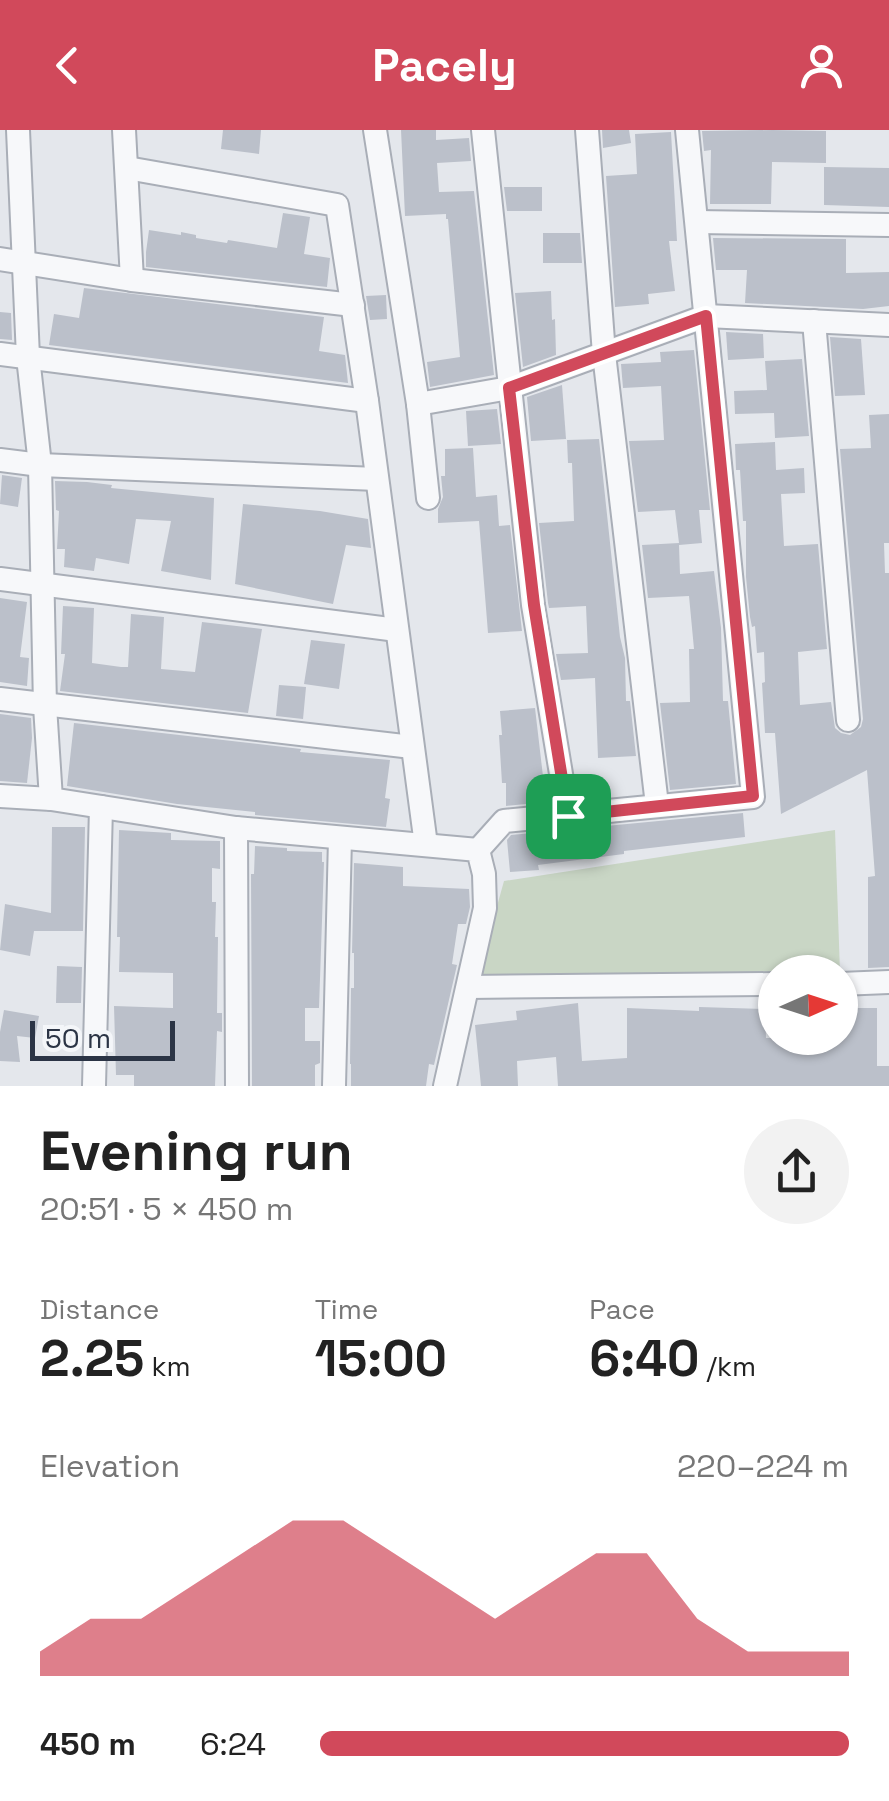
<!DOCTYPE html>
<html lang="en">
<head>
<meta charset="utf-8">
<style>
	:root { --surface:#fff; --page:#f2f2f2; --text:#222; --muted:#767676; --accent:#d1495b }
	body { margin:0; font-family:"Space Grotesk",sans-serif; background:var(--page); color:var(--text); height:100vh; display:flex; flex-direction:column; font-size:38px; white-space:nowrap }
	* { box-sizing:border-box; margin:0 }
	p { font-size:32px; color:var(--muted) }
	.icon { flex:none; width:55px; height:55px; fill:none; stroke:currentColor; stroke-width:2; stroke-linecap:round; stroke-linejoin:round }
	.map { position:relative; height:956px; overflow:hidden }
	.details { display:flex; flex-direction:column; background:var(--surface); flex:1 }
	.details>* { flex:none }
	.needle { width:65px; rotate:87deg }
	.tools { position:absolute; left:758px; top:825px; display:grid; gap:20px }
	.tools a { display:grid; place-items:center; width:100px; height:100px; border-radius:50%; background:var(--surface); box-shadow:0 2px 8px #0004; font-size:50px }
	.scale { position:absolute; left:30px; bottom:25px; width:145px; box-sizing:border-box; padding-left:10px; border:5px solid #2b3445; border-top:0; font-size:28px; line-height:35px; white-space:nowrap; color:#2b3445; -webkit-text-stroke:8px #f4f6f9; paint-order:stroke }
	.pin { position:absolute; display:grid; place-items:center; width:85px; height:85px; color:#fff; margin:-42px; border-radius:20px; box-shadow:0 5px 15px #0006 }
	.round { display:grid; place-items:center; flex:none; width:105px; height:105px; border-radius:52px; background:var(--page) }
	.headline { display:flex; align-items:center; justify-content:space-between; height:170px; padding:0 40px }
	h1 { font-size:55px; font-weight:600; line-height:75px }
	.metrics { display:grid; grid-template-columns:repeat(3,1fr); gap:15px; height:170px; padding:10px 40px }
	.metrics div { display:grid; align-content:center }
	.metrics b { font-size:50px; font-weight:600 }
	.metrics small { font-size:28px; font-weight:400 }
	.metrics p { font-size:28px }
	.chart { height:280px; padding:20px 40px }
	.chart p { display:flex; justify-content:space-between }
	.chart svg { width:100%; height:180px; margin-top:10px; fill:var(--accent); opacity:.7 }
	ul { padding:0 40px; list-style:none; font-size:32px }
	li { display:grid; grid-template-columns:160px 120px 1fr; align-items:center; height:75px }
	li i { height:25px; border-radius:12px; background:var(--accent) }
	header { display:flex; justify-content:space-between; align-items:center; height:130px; padding:0 40px; background:var(--accent); color:#fff; font-size:45px; font-weight:600 }
	.map>svg:first-child { display:block }
</style>
</head>
<body>
<header><svg class="icon" aria-label="back" viewBox="0 0 24 24"><path d="M15 5l-7 7 7 7"/></svg>Pacely<svg class="icon" aria-label="person" viewBox="0 0 24 24"><circle cx="12" cy="8" r="4"/><path d="M4 21q1-7 8-7t8 7"/></svg></header>
<div class="map">
<svg width="889" height="956" viewBox="0 0 889 956">
	<rect width="100%" height="100%" fill="#e4e7ec"/>
	<!-- green -->
	<path fill="#c9d6c5" d="M835 700 840 842 477 848 504 751Z"/>
	<!-- building -->
	<g fill="#bbc0ca">
		<path d="M223 0H261L259 24 221 19Z"/>
		<path d="M401 0H436V10L469 8 471 31 437 33 439 62 474 61 494 245 430 257 427 232 460 227 448 89H446V84L405 86Z"/>
		<path d="M602 0H629L631 13 603 18Z"/>
		<path d="M772 0 826 1V33L772 32 771 74H710L711 20 704 21 702 1Z"/>
		<path d="M671 2 677 111H669L675 161 648 164 649 174 615 177 606 46 637 44 635 4Z"/>
		<path d="M824 37 889 38V77L824 75Z"/>
		<path d="M504 57H542V81H507Z"/>
		<path d="M283 83 310 87 304 124 330 128 327 157 146 137V122L149 100 181 105V102L196 105V108L227 113 228 110 277 118Z"/>
		<path d="M543 103H580L582 133H543Z"/>
		<path d="M713 108 846 109V143L889 142V176L863 179 745 173 747 140H716Z"/>
		<path d="M84 158 324 187 319 221 345 225 348 253 49 215 54 184 79 188Z"/>
		<path d="M551 161 552 190 555 189 556 225 523 237 515 163Z"/>
		<path d="M366 166 386 165 387 189 370 190Z"/>
		<path d="M0 182 11 183 12 210 0 209Z"/>
		<path d="M726 202 763 204 764 228 728 230Z"/>
		<path d="M830 207 861 209 865 265 835 266Z"/>
		<path d="M694 220 710 380H699L702 413 679 415 680 444 714 441 721 498 723 571H728L736 654 670 660 660 573 690 572 689 519H694L689 466 648 468 642 415 679 413 675 380 638 382 629 311 664 310 661 256 623 258 621 234 661 232 660 222Z"/>
		<path d="M802 229 809 306 775 308 774 283 735 284 734 261 767 260 765 231Z"/>
		<path d="M562 255 566 309 531 311 527 267Z"/>
		<path d="M497 279 501 314 468 316 466 281Z"/>
		<path d="M889 284V413H884L885 443H889V837L868 838V747L875 746 867 640 781 684 775 603H765L762 553 765 552 764 522 757 523 755 496 752 497 750 487 746 447V391H743L740 340H736L735 314 775 312 776 340 804 338 805 363 781 364 784 416 818 414 827 519 798 522 800 575 831 572 835 598 841 603 850 605 861 597 863 589 840 319 871 318 869 285Z"/>
		<path d="M599 309 620 507 625 528 626 571H630L636 626 598 628 595 548 561 550 556 524 588 523 586 476 549 478 548 473 539 393 574 391 572 333H568L567 310Z"/>
		<path d="M473 318 476 367 497 365 499 396 510 395 522 501 488 503 479 391 438 393V379L443 367 441 346H445V319Z"/>
		<path d="M2 345 22 348 18 377 0 374Z"/>
		<path d="M55 351 87 352 112 355 111 358 214 368 211 450 161 441 171 391 136 389 129 434 96 428 94 441 64 437 65 419H57L59 381 56 380Z"/>
		<path d="M243 374 320 381 368 389 371 418 346 415 333 474 235 454Z"/>
		<path d="M0 468 27 472 20 527 29 528 27 556 0 552Z"/>
		<path d="M63 476 94 478 92 533 121 537H128L131 484 164 487 161 539 195 542 202 492 262 499 248 583 60 561 65 524H61Z"/>
		<path d="M311 510 345 514 339 559 304 554Z"/>
		<path d="M279 555 306 557 303 589 276 586Z"/>
		<path d="M535 578 546 672 506 676V653H502L499 605H502L500 581Z"/>
		<path d="M0 584 31 588 32 608 27 653 0 651Z"/>
		<path d="M74 593 301 619 300 622 390 630 385 668 390 669 386 697 255 685V682L177 674 67 656Z"/>
		<path d="M743 683 745 707 624 721V724L538 735 539 740 510 742 507 710 511 705Z"/>
		<path d="M52 697H85L83 801H34L30 826 0 820 5 774 51 783Z"/>
		<path d="M119 700 171 703V710L220 711V739L212 738V772H216L215 807H218L217 883H222V902L217 901 215 956H134V945H116L114 876 173 878V843L119 842 120 807H117Z"/>
		<path d="M255 716 287 718V721L322 722V732H324L319 878H305V911H320V933L315 935V956H252L251 744H254Z"/>
		<path d="M354 733 403 737V756L469 759 470 777 466 794H458L452 834 457 835 434 935 429 934 426 956H351V934H350L351 858H354V823H352Z"/>
		<path d="M57 836 82 837 81 873H56Z"/>
		<path d="M578 873 582 931 627 928V878L699 881V877L765 879 766 908H840V878H877V936H889V956H558L556 927 517 931 518 956H481L475 895 517 890 516 881Z"/>
		<path d="M4 880 39 886 35 908 17 906 20 932 0 931V902Z"/>
	</g>
	<g fill="none" stroke-linecap="round" stroke-linejoin="round">
		<defs>
			<g id="minor">
				<path d="M18 0 28 227 40 335 45 576 51 669 236 698 478 720 484 744 485 778 445 956"/>
				<path d="M124 0 132 150"/>
				<path d="M375 0 418 274 428 368"/>
				<path d="M483 0 533 475 568 686"/>
				<path d="M587 0 604 224 657 675"/>
				<path d="M127 38 337 75 367 271 426 715"/>
				<path d="M697 92 889 95"/>
				<path d="M0 129 132 150 353 175"/>
				<path d="M814 191 848 590"/>
				<path d="M0 224 367 271"/>
				<path d="M418 274 509 258 706 186 889 195"/>
				<path d="M0 330 40 335 377 349"/>
				<path d="M0 449 397 500"/>
				<path d="M0 569 412 617"/>
				<path d="M0 666 51 669"/>
				<path d="M236 698 237 956"/>
				<path d="M478 720 504 691 753 667 687 0"/>
				<path d="M840 854 889 852"/>
				<path d="M468 857 775 854"/>
				<path d="M94 956 101 677"/>
				<path d="M334 956 340 708"/>
			</g>
		</defs>
		<!-- minor casing -->
		<use href="#minor" stroke="#a9aeb7" stroke-width="26"/>
		<!-- minor -->
		<use href="#minor" stroke="#f7f8fa" stroke-width="22"/>
	</g>
	<g fill="none" stroke-linecap="round" stroke-linejoin="round">
		<defs>
			<path id="route" d="M706 186 753 666 568 686 534 475 509 258Z"/>
		</defs>
		<!-- route casing -->
		<use href="#route" stroke="#fff" stroke-width="20"/>
		<!-- route -->
		<use href="#route" stroke="#d1495b" stroke-width="12"/>
	</g>
</svg>
<div class="tools">
<a><svg class="needle" viewBox="-14 -14 28 28"><path d="M0-13l5 13h-10z" fill="#e53935"/><path d="M0 13l5-13h-10z" fill="#767676"/></svg></a>
</div>
<div class="scale">50 m</div>
<div class="pin" style="left:568px;top:686px;background:#1e9e55"><svg class="icon" aria-label="arrive" viewBox="0 0 24 24"><path d="M6 21V4h12l-3 4 3 4H6"/></svg></div>
</div>
<section class="details">
<div class="headline"><div><h1>Evening run</h1><p>20:51 · 5 × 450 m</p></div><a class="round"><svg class="icon" aria-label="share" viewBox="0 0 24 24"><path d="M12 15V3M7 8l5-5 5 5M5 13v7h14v-7"/></svg></a></div>
<div class="metrics">
<div><p>Distance</p><b>2.25<small> km</small></b></div>
<div><p>Time</p><b>15:00</b></div>
<div><p>Pace</p><b>6:40<small> /km</small></b></div>
</div>
<div class="chart"><p><span>Elevation</span>220–224 m</p>
<svg viewBox="0 0 160 44" preserveAspectRatio="none"><path d="M0 44V38L10 30L20 30L30 22L40 14L50 6L60 6L70 14L80 22L90 30L100 22L110 14L120 14L130 30L140 38L150 38L160 38V44z"/></svg>
</div>
<ul>
<li><b>450 m</b>6:24<i style="width:100%"></i></li>
</ul>
</section>
</body>
</html>
